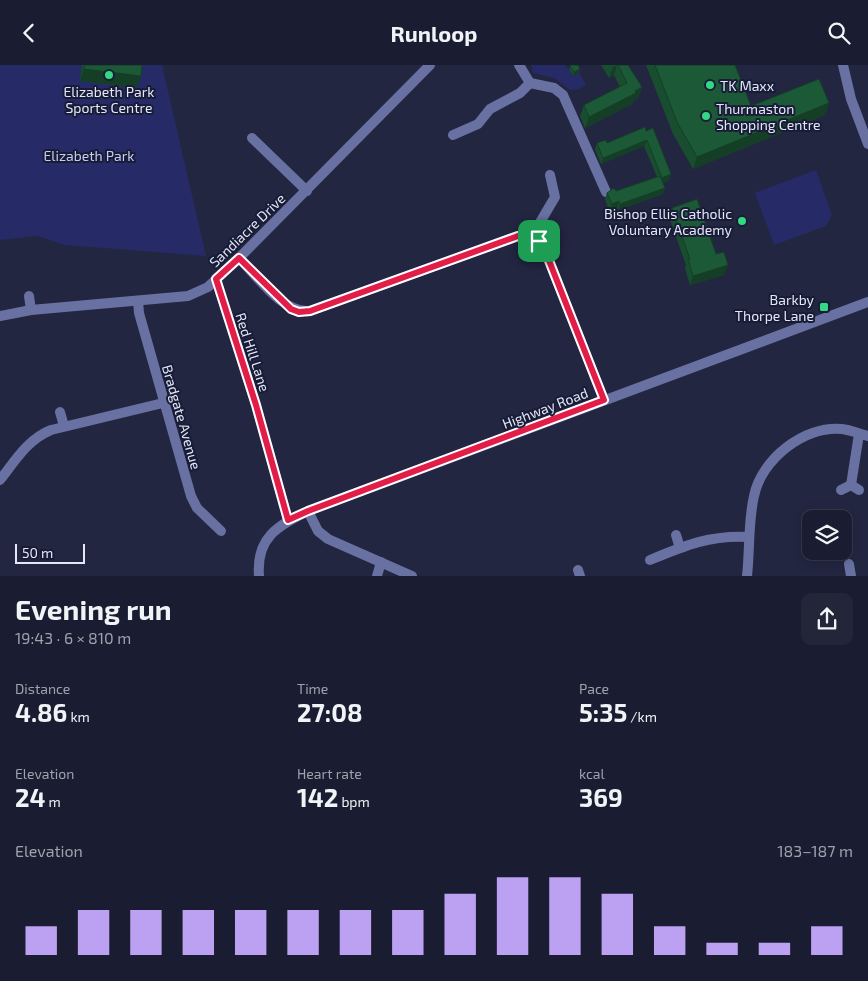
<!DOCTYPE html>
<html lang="en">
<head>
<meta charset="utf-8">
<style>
	:root { --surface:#1a1c31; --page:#232539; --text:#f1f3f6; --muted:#9fa1ab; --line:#383a4d; --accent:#bca0f2 }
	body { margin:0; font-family:"Exo 2",sans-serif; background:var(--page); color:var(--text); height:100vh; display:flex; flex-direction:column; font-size:19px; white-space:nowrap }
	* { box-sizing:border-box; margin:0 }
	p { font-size:16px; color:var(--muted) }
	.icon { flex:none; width:28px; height:28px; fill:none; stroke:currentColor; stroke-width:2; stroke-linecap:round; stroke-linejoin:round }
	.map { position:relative; height:511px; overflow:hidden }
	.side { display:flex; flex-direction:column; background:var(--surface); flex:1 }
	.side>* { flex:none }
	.controls { position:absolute; left:802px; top:445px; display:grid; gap:10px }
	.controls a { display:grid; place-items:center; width:50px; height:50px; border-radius:10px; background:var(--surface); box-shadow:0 2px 12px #0003,0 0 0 1px var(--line); font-size:25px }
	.scale { position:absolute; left:15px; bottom:12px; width:70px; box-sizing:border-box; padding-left:5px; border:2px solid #e3e7f9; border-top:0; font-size:14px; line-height:18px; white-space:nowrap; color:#e3e7f9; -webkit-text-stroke:4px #191c36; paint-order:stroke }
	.pin { position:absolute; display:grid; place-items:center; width:42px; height:42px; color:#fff; margin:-21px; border-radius:10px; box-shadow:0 2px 8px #0006 }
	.round { display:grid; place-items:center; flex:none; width:52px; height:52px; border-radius:10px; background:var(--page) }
	.headline { display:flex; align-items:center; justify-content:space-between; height:85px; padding:0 15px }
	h1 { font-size:28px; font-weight:700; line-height:38px }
	.figures { display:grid; grid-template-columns:repeat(3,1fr); gap:8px; height:85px; padding:5px 15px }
	.figures div { display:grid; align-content:center }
	.figures b { font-size:25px; font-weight:700 }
	.figures small { font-size:14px; font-weight:400 }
	.figures p { font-size:14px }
	.chart { height:140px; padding:10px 15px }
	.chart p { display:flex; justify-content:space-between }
	.chart svg { width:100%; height:90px; margin-top:5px; stroke:var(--accent); stroke-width:6 }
	header { display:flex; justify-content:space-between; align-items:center; height:65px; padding:0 15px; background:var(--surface); font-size:22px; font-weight:700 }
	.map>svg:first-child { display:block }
</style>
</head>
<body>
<header><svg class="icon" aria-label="back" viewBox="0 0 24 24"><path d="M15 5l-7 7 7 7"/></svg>Runloop<svg class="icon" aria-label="search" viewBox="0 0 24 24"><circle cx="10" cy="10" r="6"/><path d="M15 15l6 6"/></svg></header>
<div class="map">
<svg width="868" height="511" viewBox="0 0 868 511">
	<rect width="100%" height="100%" fill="#222641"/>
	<!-- green -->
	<g fill="#262a67">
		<path d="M0 0H162L206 191 65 180 37 171 0 175Z"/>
		<path d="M531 0H565L573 10 579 7 586 20 578 24 570 25 554 13 533 8Z"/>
		<path d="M816 105 832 150 826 161 774 180 755 128Z"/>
	</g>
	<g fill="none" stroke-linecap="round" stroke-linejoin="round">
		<!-- street -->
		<g stroke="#6871a1" stroke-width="10">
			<path d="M519 0 530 18 554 23 563 30 606 127"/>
			<path d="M843 0 851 34 868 79"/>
			<path d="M453 70 478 59 490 44 520 28 530 18"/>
			<path d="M252 73 307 126"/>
			<path d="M532 171 555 132 550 110"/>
			<path d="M239 193C257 211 283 249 310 246L518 171C533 170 538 175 546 188L604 335"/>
			<path d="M216 214 256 340 288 455"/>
			<path d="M29 231 31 245"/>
			<path d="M138 236 139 248 191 431 197 443 221 466"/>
			<path d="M0 251 31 245 188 231 208 222 239 193 430 0"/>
			<path d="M60 347 64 361"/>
			<path d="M0 415C15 396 28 374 51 365L163 338"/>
			<path d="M851 420 859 369"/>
			<path d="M841 425 851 420 859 425"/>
			<path d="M308 446 318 466 328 474 412 511"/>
			<path d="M676 470 680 483"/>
			<path d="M650 495C686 480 710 470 749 472"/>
			<path d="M849 499 851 511"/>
			<path d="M578 505 580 511"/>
			<path d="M259 511C256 473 277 461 308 446L868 237"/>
			<path d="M377 511 381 497"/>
			<path d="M747 511C750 484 748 457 754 431 761 395 804 360 842 364 851 365 859 369 868 371"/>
		</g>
	</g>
	<!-- wall -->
	<g fill="#184d2f">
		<path d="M82 0H142L136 23 80 16Z"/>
		<path d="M601 0H628L642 22 638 33 634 35 632 39 585 63 580 51 584 40 620 22 614 10 609 13Z"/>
		<path d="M646 0H735L751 41 829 38 825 50 693 104 673 69Z"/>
		<path d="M570 1 580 4 579 7 573 11 569 4Z"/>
		<path d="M646 66 671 109 669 115 663 118V129L618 145 617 143 609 146 605 134 607 128 616 126 657 112 644 81 601 99 595 84 597 78H607Z"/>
		<path d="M672 143 716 189 724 210 690 220 685 204 686 200 669 152Z"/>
	</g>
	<!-- shaded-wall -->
	<g fill="#143f26">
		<path d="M617 0 614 10 609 13 613 2Z"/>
		<path d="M84 4 141 11 136 23 80 16Z"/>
		<path d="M580 4 579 7 573 11 574 7Z"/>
		<path d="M642 22 638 33 634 35 632 39 585 63 589 52Z"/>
		<path d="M829 38 825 50 693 104 697 92Z"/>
		<path d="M647 75 644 81 601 99 603 93Z"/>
		<path d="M671 109 669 115 660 119 662 113Z"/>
		<path d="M665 123 663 129 618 145 620 139Z"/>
		<path d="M619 136 617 143 609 146 612 139Z"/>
		<path d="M728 200 724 210 690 220 693 211Z"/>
	</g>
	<!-- building -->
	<g fill="#1c5a37" stroke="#143f26">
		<path d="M85 0H142L141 11 84 4Z"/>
		<path d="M571 0H578L580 4 574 7 570 1Z"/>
		<path d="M618 0H628L642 22 635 26 636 28 589 52 584 40 627 18Z"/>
		<path d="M655 0H735L751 41 819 14 829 38 697 92 677 57Z"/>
		<path d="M645 62 646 66 653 63 671 109 662 113 647 75 603 93 597 78 606 75 607 78Z"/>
		<path d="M660 111 665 123 620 139 619 136 612 139 607 128 614 123 616 126Z"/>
		<path d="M697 134 716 189 724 187 728 200 693 211 688 194H690L672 143Z"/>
	</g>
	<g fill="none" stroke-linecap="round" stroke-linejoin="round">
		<defs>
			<path id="route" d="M526 170 539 176 546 188 604 335 308 446 288 455 256 340 216 214 239 193 291 244 299 247 310 246 518 171Z"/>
		</defs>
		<!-- route casing -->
		<use href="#route" stroke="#fff" stroke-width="10"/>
		<!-- route -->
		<use href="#route" stroke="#e11d48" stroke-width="6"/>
	</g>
	<!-- markers -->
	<g fill="#33d882" stroke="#191c36" stroke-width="2">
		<circle cx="109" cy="10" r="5"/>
		<circle cx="710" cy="20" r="5"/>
		<circle cx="706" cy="51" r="5"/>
		<circle cx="742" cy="156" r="5"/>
		<rect x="819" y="237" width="10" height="10" rx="2.5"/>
	</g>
	<g text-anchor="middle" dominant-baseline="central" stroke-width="4" stroke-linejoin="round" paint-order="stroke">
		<!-- poi labels -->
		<g font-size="14" fill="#e3e7f9" stroke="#191c36" text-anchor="start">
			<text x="720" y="20">TK Maxx</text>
			<text x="109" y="26" text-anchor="middle">Elizabeth Park<tspan x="109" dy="16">Sports Centre</tspan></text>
			<text x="716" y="43">Thurmaston<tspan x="716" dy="16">Shopping Centre</tspan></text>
			<text x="732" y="148" text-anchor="end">Bishop Ellis Catholic<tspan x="732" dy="16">Voluntary Academy</tspan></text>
			<text x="814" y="234" text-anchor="end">Barkby<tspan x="814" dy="16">Thorpe Lane</tspan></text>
		</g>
		<!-- park labels -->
		<g font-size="14" fill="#c5cdf4" stroke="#191c36">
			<text x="89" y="90">Elizabeth Park</text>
		</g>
		<!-- street labels -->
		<g font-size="14" fill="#e3e7f9" stroke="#191c36">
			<text transform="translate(247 165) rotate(-44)">Sandiacre Drive</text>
			<text transform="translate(253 287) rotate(72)">Red Hill Lane</text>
			<text transform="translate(545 343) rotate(-21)">Highway Road</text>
			<text transform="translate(182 352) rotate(74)">Bradgate Avenue</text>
		</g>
	</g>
</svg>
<div class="controls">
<a><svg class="icon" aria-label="layers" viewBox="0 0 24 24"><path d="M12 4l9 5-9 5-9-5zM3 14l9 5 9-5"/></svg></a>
</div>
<div class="scale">50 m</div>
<div class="pin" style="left:539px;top:176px;background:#1e9e55"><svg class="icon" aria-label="arrive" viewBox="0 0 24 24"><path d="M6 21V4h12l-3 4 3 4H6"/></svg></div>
</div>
<section class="side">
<div class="headline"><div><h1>Evening run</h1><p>19:43 · 6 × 810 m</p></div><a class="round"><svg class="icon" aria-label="share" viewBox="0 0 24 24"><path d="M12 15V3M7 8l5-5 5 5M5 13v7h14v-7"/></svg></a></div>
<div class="figures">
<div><p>Distance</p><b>4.86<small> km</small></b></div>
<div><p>Time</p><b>27:08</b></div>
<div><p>Pace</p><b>5:35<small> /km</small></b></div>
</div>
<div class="figures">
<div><p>Elevation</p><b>24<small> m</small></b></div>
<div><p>Heart rate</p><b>142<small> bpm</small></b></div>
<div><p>kcal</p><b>369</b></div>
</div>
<div class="chart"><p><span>Elevation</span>183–187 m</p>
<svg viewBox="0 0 160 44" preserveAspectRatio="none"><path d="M5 44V30M15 44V22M25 44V22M35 44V22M45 44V22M55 44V22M65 44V22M75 44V22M85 44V14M95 44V6M105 44V6M115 44V14M125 44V30M135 44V38M145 44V38M155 44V30"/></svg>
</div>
</section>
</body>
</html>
